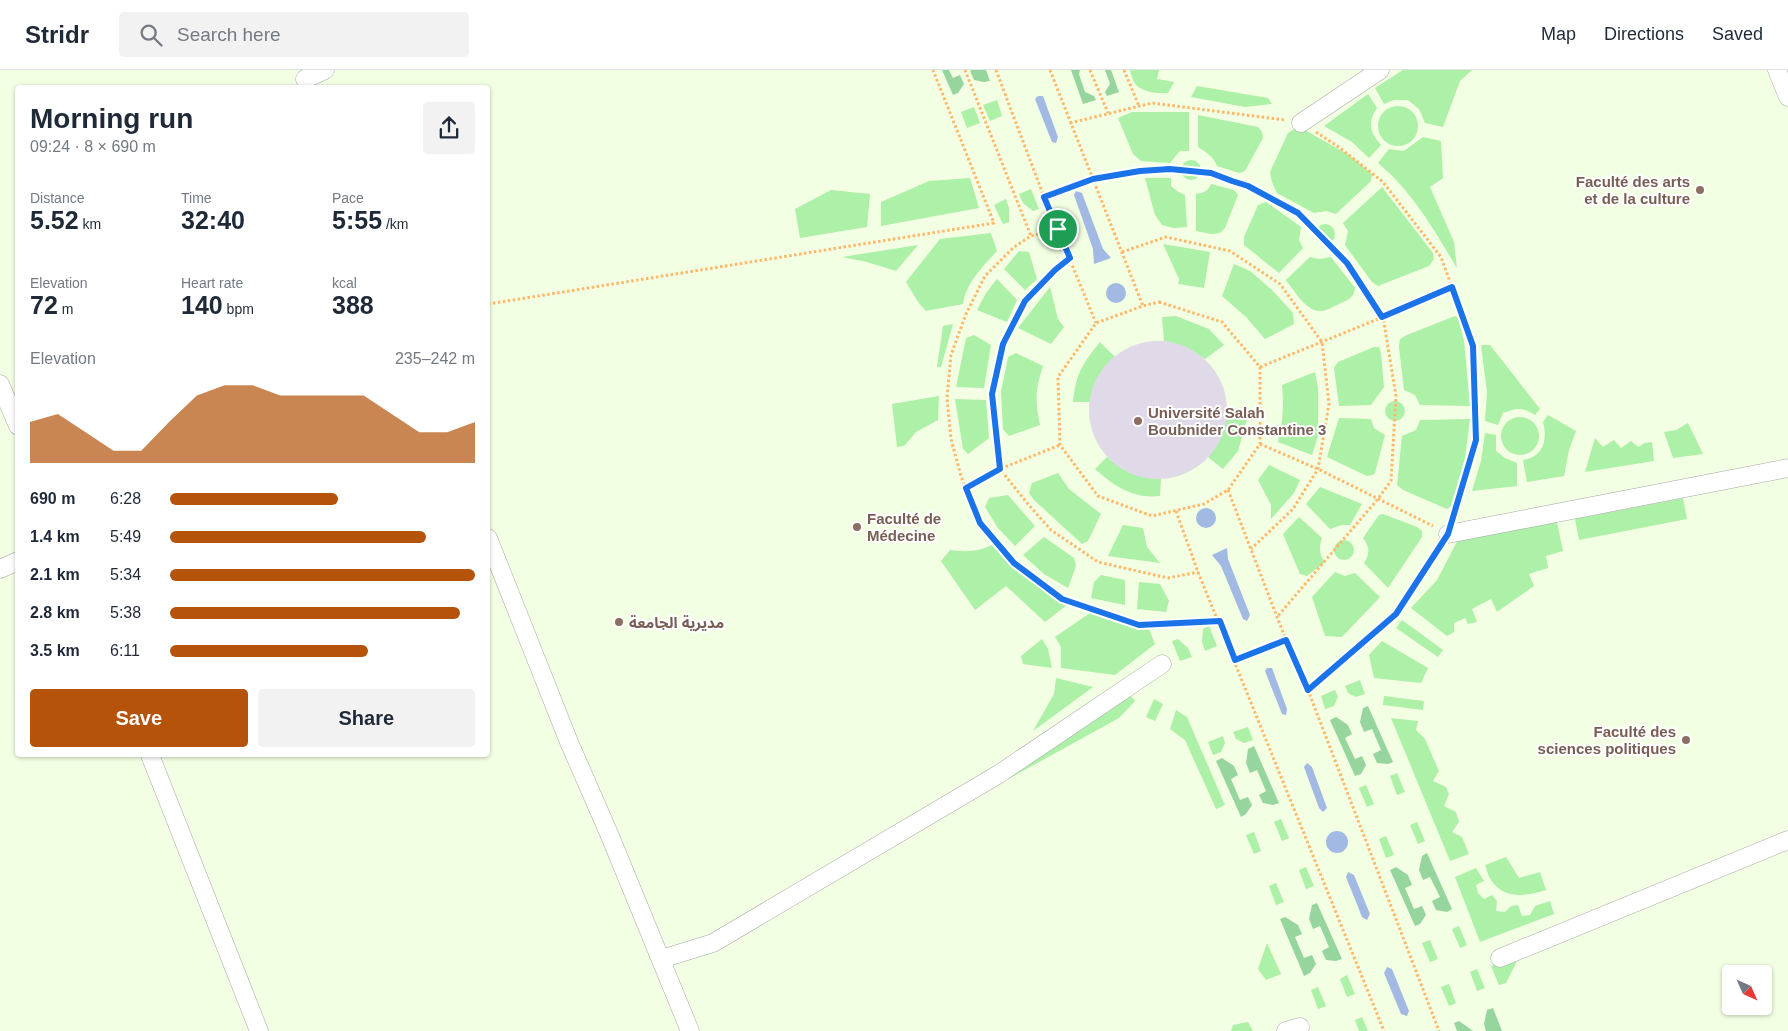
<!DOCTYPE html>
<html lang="en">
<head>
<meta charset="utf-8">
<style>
	:root { --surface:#fff; --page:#f2f2f3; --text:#1f2937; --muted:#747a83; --line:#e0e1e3; --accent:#b45309 }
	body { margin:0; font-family:Helvetica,"Noto Sans Arabic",sans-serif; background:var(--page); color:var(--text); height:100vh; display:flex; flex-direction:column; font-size:19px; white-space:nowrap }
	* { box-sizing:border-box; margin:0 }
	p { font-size:16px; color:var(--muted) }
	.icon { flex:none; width:28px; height:28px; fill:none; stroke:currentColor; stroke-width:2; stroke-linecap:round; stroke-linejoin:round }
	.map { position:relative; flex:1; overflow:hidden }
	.drawer { position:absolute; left:15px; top:15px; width:475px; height:672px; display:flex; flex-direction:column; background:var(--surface); border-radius:5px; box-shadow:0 1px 4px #0004 }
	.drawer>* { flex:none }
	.needle { width:32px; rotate:135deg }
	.controls { position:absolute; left:1722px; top:895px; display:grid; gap:10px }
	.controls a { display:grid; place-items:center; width:50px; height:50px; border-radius:5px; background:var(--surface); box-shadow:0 1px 4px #0004; font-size:25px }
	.pin { position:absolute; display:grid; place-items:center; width:42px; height:42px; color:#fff; margin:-21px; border:2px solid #fff; border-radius:50%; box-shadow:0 1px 5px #0007 }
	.round { display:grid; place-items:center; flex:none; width:52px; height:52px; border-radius:5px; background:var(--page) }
	.overview { display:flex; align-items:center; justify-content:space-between; height:85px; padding:0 15px }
	h1 { font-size:28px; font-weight:700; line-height:38px }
	.stats { display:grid; grid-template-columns:repeat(3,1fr); gap:8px; height:85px; padding:5px 15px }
	.stats div { display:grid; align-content:center }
	.stats b { font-size:25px; font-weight:700 }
	.stats small { font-size:14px; font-weight:400 }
	.stats p { font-size:14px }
	.chart { height:140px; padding:10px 15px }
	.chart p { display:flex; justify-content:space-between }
	.chart svg { width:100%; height:90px; margin-top:5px; fill:var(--accent); opacity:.7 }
	.primary-button { display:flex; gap:10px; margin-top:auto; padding:10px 15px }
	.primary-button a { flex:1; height:58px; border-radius:5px; background:var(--accent); color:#fff; font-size:20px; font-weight:700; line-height:58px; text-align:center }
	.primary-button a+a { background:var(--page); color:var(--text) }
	ul { padding:0 15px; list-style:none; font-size:16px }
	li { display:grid; grid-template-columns:80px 60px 1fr; align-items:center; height:38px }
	li i { height:12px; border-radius:6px; background:var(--accent) }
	header { display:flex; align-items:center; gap:30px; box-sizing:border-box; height:70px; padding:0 25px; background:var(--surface); border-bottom:1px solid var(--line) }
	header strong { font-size:24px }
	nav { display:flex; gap:28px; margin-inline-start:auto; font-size:18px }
	.search { width:350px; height:45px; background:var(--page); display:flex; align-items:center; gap:12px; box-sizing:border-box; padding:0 18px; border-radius:5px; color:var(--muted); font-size:19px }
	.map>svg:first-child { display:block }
</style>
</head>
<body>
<header>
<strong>Stridr</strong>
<div class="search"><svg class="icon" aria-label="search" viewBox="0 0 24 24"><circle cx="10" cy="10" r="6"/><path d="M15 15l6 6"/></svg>Search here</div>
<nav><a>Map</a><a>Directions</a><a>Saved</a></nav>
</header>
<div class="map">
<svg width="1788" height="961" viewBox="0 0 1788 961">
	<rect width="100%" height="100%" fill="#f1f2e6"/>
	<!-- education -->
	<path fill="#f3ffe2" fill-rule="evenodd" d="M0 0H1788V961H0ZM18 18H488V685H18ZM1731 904H1764V936H1731Z"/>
	<!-- grass -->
	<g fill="#adf0a7">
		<path d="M1130 0H1159L1157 9 1174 12 1168 23C1158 24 1139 22 1134 12 1132 8 1131 4 1130 0Z"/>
		<path d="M1403 0H1472L1460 11 1443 57 1425 53 1419 39 1408 30H1394L1384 34 1375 18Z"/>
		<path d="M1197 16 1268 28 1272 34 1245 37 1191 27Z"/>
		<path d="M1368 24 1377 38C1367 53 1370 62 1381 75L1369 88 1352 72 1324 56Z"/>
		<path d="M997 30 1002 46 990 51 983 35Z"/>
		<circle cx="1398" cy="56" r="20"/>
		<path d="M974 37 980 53 967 58 961 42Z"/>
		<path d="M1132 42H1189V81H1180L1170 93 1141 91 1133 84 1118 48Z"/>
		<path d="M1198 45 1258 57 1262 62 1263 68 1245 101 1239 103 1217 96C1214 87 1206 82 1198 77Z"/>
		<path d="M1296 58 1303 59 1349 85 1372 104 1371 111 1336 144 1326 141 1314 143 1277 123 1272 112 1270 102 1288 63Z"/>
		<path d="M1423 67 1441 71 1443 108 1430 117 1454 172 1457 198C1434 160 1413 122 1378 93L1389 79 1404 81Z"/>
		<circle cx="1191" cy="100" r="10"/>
		<path d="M970 108 979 138 881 156V132L929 111Z"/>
		<path d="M1145 108H1171V116L1177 121 1185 125 1187 157 1174 158 1162 155 1155 145Z"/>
		<path d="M1211 114 1234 120 1238 125 1225 158 1220 163 1211 164 1196 161V124C1204 123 1208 121 1211 114Z"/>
		<path d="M1382 117 1433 183 1434 189 1429 196 1378 216 1372 212 1345 175 1348 161 1343 153Z"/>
		<path d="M1031 119 1039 139 1033 141 1023 133 1019 124Z"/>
		<path d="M831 120 870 124 867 157 800 168 795 139Z"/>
		<path d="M1006 129 1009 138V152L1003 154 994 135Z"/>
		<path d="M1266 132 1301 157 1299 170 1303 178 1279 203 1244 175V167L1258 135Z"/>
		<circle cx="1325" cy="164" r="10"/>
		<path d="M991 163 997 181C983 196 966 213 963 234L926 241 918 232 906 212 940 169Z"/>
		<path d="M1163 174 1210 182 1204 218 1178 214 1179 209Z"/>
		<path d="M918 175 896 201 867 192 842 187Z"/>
		<path d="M1019 181 1029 182 1037 209 1025 220 1004 199Z"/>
		<path d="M1310 187 1319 189 1331 187 1355 218C1354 228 1348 230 1339 234 1334 236 1327 241 1321 241 1306 242 1294 220 1286 210Z"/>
		<path d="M1234 194 1250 201 1272 220 1293 243 1294 254 1265 269 1247 248 1222 226Z"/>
		<path d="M997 209 1017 230 1007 252 977 240 986 223Z"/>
		<path d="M1050 217 1058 249 1064 257 1051 274 1018 258Z"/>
		<path d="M1176 246 1209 259 1224 275 1205 289 1186 277 1164 271 1162 247Z"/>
		<path d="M1455 246 1458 248 1464 271 1470 336 1420 335 1415 325 1404 320 1399 277 1400 269 1407 265Z"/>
		<path d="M953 254 941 297H937L943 256Z"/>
		<path d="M974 265 991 275 984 318 956 317 966 268Z"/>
		<path d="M1100 272 1115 287C1100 300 1093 314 1090 332H1073C1076 303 1082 295 1100 272Z"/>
		<path d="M1481 275H1490L1540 339 1535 345C1521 337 1518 338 1503 343L1498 355 1485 351 1487 323Z"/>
		<path d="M1374 277H1379L1381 283 1384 317 1371 335 1339 336 1334 298 1338 292Z"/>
		<path d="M1016 283 1043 296C1035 321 1035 329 1040 355L1009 366 1003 359 1001 322 1008 287Z"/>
		<path d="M1315 302 1318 318V366L1312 385 1278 372C1283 352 1284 335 1282 315Z"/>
		<path d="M939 326 938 350 916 362 904 376 897 377 892 334Z"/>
		<path d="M955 329 986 330 989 368 968 384 963 379Z"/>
		<circle cx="1395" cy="341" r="10"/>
		<path d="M1249 338 1248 346 1238 381 1223 399 1208 387C1220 372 1226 358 1226 339Z"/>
		<path d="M1548 345 1576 361 1569 380 1564 406 1527 412 1523 390C1543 387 1548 370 1543 352Z"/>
		<circle cx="1520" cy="366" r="19"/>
		<path d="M1339 348 1371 349 1374 358 1385 365 1375 403 1373 405 1367 406 1327 387Z"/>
		<path d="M1470 349 1465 388 1451 436 1447 439 1403 420 1397 415 1402 366 1416 360 1420 350Z"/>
		<path d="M1688 353 1703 384 1673 388 1664 362 1676 360Z"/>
		<path d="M1485 363 1496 365V381L1505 388 1517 393V416L1472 421 1481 391Z"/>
		<path d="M1595 368 1603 377 1614 370 1621 378 1631 371 1638 377 1645 373 1652 372 1654 391 1585 402Z"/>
		<path d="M1107 387C1125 403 1137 407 1161 409L1160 426C1133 429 1114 416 1095 399Z"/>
		<path d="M1269 395 1300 410 1294 423 1271 449V435L1258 410Z"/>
		<path d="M1058 403 1069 419 1101 444 1088 471 1082 474 1034 430 1029 423 1032 413Z"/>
		<path d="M1320 417 1362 434 1350 455H1342L1330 459 1306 434Z"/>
		<path d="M1008 425 1035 456 1015 476 998 458 985 437 989 428Z"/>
		<path d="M1683 428 1687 449 1579 470 1575 449Z"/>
		<path d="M1383 444 1417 457 1422 461V467L1388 518 1364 493C1370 484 1370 477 1363 468L1379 445Z"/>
		<path d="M1299 447 1322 468C1319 477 1319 485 1325 492L1307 506 1300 504 1283 464Z"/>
		<path d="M1557 452 1563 481 1546 486 1548 498 1529 504 1534 516 1497 542 1491 529 1472 539 1477 552 1468 554 1465 548 1454 553V562L1447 566 1411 538 1437 510 1460 466Z"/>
		<path d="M1123 455 1143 458 1147 477 1160 493 1108 486Z"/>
		<path d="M1044 467 1074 488 1076 496 1068 518 1044 504 1023 485Z"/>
		<circle cx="1344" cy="480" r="10"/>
		<path d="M992 475 1013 498 1059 532 1067 535 1045 552 1006 516 975 540 941 491 950 480C966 482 977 482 992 475Z"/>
		<path d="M1335 502 1345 506 1355 503 1380 527 1342 567 1325 566 1312 527Z"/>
		<path d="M1101 505 1125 510V535L1091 528 1094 512Z"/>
		<path d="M1139 512 1160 514 1169 531 1166 542 1137 539Z"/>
		<path d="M1090 543 1135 558 1149 559 1155 574 1115 605 1061 598V577L1055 567Z"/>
		<path d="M1402 550 1443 580 1438 587 1396 558Z"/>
		<path d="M1209 556 1217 576 1205 581 1202 572 1203 559Z"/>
		<path d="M1042 569 1048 579 1052 598 1023 594 1021 586Z"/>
		<path d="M1178 569 1188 578 1192 587 1180 591 1172 571Z"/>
		<path d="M1382 571 1428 598 1421 613 1374 608 1369 585Z"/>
		<path d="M1056 608 1093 617 1033 661 1054 624Z"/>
		<path d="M1360 610 1365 624 1356 627 1348 623 1345 616Z"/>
		<path d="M1335 620 1338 627 1334 636 1325 639 1321 626Z"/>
		<path d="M1129 624 1135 631 1119 648 981 724Z"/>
		<path d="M1384 626 1424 631 1423 640 1383 635Z"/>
		<path d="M1154 629 1163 634 1155 651 1146 647Z"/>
		<path d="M1176 640 1187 647 1225 735 1216 739 1185 670 1170 659Z"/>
		<path d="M1391 648 1418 651 1416 660 1425 669 1439 701 1433 711 1446 717 1449 724 1444 736 1456 742 1459 752 1452 762 1462 767 1469 784 1450 791Z"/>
		<path d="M1248 657 1253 670 1244 673 1236 669 1233 662Z"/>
		<path d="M1223 666 1225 673 1221 682 1213 685 1208 672Z"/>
		<path d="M1397 703 1405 722 1397 725 1390 706Z"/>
		<path d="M1366 715 1374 734 1367 737 1359 718Z"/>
		<path d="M1281 749 1289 768 1282 771 1274 752Z"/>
		<path d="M1417 752 1425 771 1418 774 1410 755Z"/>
		<path d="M1254 762 1261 781 1254 784 1246 765Z"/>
		<path d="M1386 766 1394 785 1386 788 1379 769Z"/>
		<path d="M1506 787 1519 808 1540 802 1546 820C1527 826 1504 830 1491 810 1488 806 1487 800 1485 795Z"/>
		<path d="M1306 797 1314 816 1306 819 1299 800Z"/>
		<path d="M1476 798 1484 811 1476 815 1478 823 1484 829 1492 825 1497 831 1496 841 1505 842 1511 836 1518 835 1522 846 1530 845 1535 836 1550 831 1554 844 1480 872 1455 807Z"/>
		<path d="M1276 813 1284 832 1276 835 1269 816Z"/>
		<path d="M1459 856 1467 875 1460 878 1452 859Z"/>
		<path d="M1430 870 1438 889 1430 892 1422 873Z"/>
		<path d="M1267 873 1281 904 1266 910 1258 899Z"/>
		<path d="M1514 886 1516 893 1506 913 1499 915 1491 896Z"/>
		<path d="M1477 899 1485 918 1477 921 1470 902Z"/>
		<path d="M1347 905 1355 924 1347 927 1340 909Z"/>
		<path d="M1449 914 1456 933 1449 936 1441 917Z"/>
		<path d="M1318 917 1326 936 1318 939 1311 920Z"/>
		<path d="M1362 947 1368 961H1359L1355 950Z"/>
		<path d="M1248 952 1253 961H1231L1233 955Z"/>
	</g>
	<!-- forest -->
	<g fill="#97d59e">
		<path d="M942 0H949L953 8 960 5 964 14 958 23 953 25Z"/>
		<path d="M972 0H986L990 11 984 12 974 10 970 1Z"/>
		<path d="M1071 0H1080L1079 4 1085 22 1094 26 1096 30 1083 34Z"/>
		<path d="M1105 0H1111L1119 22 1107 26 1105 22 1110 14Z"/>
		<path d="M1368 636 1393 692 1388 694 1377 693 1373 684 1381 680 1372 659 1364 662 1360 652 1363 638Z"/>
		<path d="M1336 647 1348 655 1352 664 1345 668 1355 689 1362 686 1366 695 1361 704 1355 706 1330 650Z"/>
		<path d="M1254 676 1279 733 1273 735 1263 733 1259 725 1266 721 1257 700 1250 703 1246 693 1248 679Z"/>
		<path d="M1222 688 1234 696 1238 705 1231 709 1240 730 1248 727 1252 735 1246 744 1241 747 1216 691Z"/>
		<path d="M1427 783 1452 839 1447 842 1436 840 1432 831 1440 827 1430 807 1423 810 1419 800 1422 786Z"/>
		<path d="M1396 797 1408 805 1412 815 1405 818 1414 839 1422 836 1426 845 1420 854 1415 856 1390 800Z"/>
		<path d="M1317 833 1342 889 1336 891 1326 890 1322 881 1329 877 1320 856 1313 859 1309 849 1312 835Z"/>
		<path d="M1285 847 1298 855 1302 864 1295 867 1304 888 1312 885 1316 894 1310 903 1304 906 1280 849Z"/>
		<path d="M1493 938 1502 961H1486L1484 954 1487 940Z"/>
		<path d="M1459 951 1473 961H1457L1454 953Z"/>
	</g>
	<!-- plaza -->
	<circle fill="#e0dae8" cx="1158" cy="340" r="69"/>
	<!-- water -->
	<g fill="#a2bae3">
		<path d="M1038 26H1043L1058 67 1056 73 1052 72 1035 29Z"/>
		<path d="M1076 121 1082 123 1103 179 1111 188 1094 194 1093 179 1074 125Z"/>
		<circle cx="1116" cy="223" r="10"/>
		<circle cx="1206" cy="448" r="10"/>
		<path d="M1227 478 1228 489 1250 545 1247 551 1243 549 1221 496 1212 485Z"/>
		<path d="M1267 598H1272L1287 639 1286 645 1282 644 1265 601Z"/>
		<path d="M1307 693 1312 697 1327 738 1323 742 1319 738 1304 697Z"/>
		<circle cx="1337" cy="772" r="11"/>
		<path d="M1348 802 1354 805 1370 844 1367 850 1362 847 1346 807Z"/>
		<path d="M1387 897 1392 899 1409 941 1407 946 1401 944 1384 903Z"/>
	</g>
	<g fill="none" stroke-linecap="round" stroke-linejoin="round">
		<defs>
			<g id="minor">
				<path d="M1777 0 1788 27"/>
				<path d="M305 9 325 0"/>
				<path d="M1301 53 1380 0"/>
				<path d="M0 314 18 356"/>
				<path d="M1448 464 1788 398"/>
				<path d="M488 468 569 672 610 766 690 961"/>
				<path d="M0 499 18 491"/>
				<path d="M150 685 259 961"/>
				<path d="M1500 888 1788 770"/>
				<path d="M661 889 713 873 999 704 1162 594"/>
				<path d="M1286 961 1300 957"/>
			</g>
		</defs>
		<!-- minor casing -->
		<use href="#minor" stroke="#a7a7a7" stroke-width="19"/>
		<!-- path -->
		<g stroke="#ffb76a" stroke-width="3" stroke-dasharray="2.5 2.5" stroke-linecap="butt">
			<path d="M965 0 1031 166"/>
			<path d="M996 0 1044 127 1096 253"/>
			<path d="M1050 0 1143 236"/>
			<path d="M1090 0 1108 43"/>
			<path d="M1124 0 1139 36"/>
			<path d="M1070 53 1152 33 1285 50"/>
			<path d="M1316 62 1340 78 1383 112 1441 187 1473 275 1476 370 1453 446"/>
			<path d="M1044 127 1093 109 1140 101 1170 99 1211 103 1232 111 1248 117 1298 143 1347 193 1383 247 1396 326 1391 411 1377 430 1277 547"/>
			<path d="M1058 159 1031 166 1014 177 985 206 966 244 951 285 947 328 951 369 961 406 980 453 1014 493 1062 529 1139 555 1219 551"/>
			<path d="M1122 182 1166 167 1230 181 1280 214 1322 272 1329 334 1318 399 1293 439 1251 479"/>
			<path d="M1070 188 1055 200 1025 231 1003 274 992 324 1000 399 1027 433 1051 460 1098 492 1168 508 1198 502"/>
			<path d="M1159 232 1222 252 1260 297V374L1228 420 1204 434 1152 446 1098 426 1060 375 1058 307 1096 253 1143 236Z"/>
			<path d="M488 234 994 153 933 0"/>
			<path d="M1260 297 1383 247 1452 217"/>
			<path d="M1260 374 1318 399 1433 456"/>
			<path d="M966 418 1000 399 1060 375"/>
			<path d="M1228 420 1286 570 1308 620 1439 961"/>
			<path d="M1176 441 1198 502 1384 961"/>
			<path d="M1235 590 1286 570"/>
			<path d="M1308 620 1396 544 1440 476"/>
		</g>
		<!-- minor -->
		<use href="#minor" stroke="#fff" stroke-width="18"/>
	</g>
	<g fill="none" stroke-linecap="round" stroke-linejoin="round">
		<defs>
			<path id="route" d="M1170 99 1211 103 1232 111 1248 116 1298 143 1347 193 1382 247 1452 217 1473 276 1476 370 1448 464 1396 544 1308 620 1286 570 1235 590 1220 551 1139 555 1062 529 1014 493 980 453 966 418 1000 399 992 324 1003 274 1025 231 1055 200 1070 188 1044 127 1093 109 1140 101Z"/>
		</defs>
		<!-- route casing -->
		<use href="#route" stroke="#fff" stroke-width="10"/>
		<!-- route -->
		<use href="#route" stroke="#1a73e8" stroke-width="6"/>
	</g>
	<!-- markers -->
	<g fill="#8d6e63" stroke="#fff" stroke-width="2">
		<circle cx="1700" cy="120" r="5"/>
		<circle cx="1138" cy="351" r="5"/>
		<circle cx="857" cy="457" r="5"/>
		<circle cx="619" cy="552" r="5"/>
		<circle cx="1686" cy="670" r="5"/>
	</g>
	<g text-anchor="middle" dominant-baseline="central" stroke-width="4" stroke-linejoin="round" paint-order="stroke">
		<!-- education labels -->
		<g font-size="15" font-weight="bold" fill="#785e54" stroke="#fff" text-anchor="start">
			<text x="1690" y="111" text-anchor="end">Faculté des arts<tspan x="1690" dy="17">et de la culture</tspan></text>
			<text x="1148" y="342">Université Salah<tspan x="1148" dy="17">Boubnider Constantine 3</tspan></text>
			<text x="867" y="448">Faculté de<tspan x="867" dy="17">Médecine</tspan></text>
			<text x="629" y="552">مديرية الجامعة</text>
			<text x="1676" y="661" text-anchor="end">Faculté des<tspan x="1676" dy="17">sciences politiques</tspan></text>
		</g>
	</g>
</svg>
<div class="controls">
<a><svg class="needle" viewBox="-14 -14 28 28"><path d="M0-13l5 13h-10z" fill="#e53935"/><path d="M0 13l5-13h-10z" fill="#747a83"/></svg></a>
</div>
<div class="pin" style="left:1058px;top:159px;background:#1e9e55"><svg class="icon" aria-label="arrive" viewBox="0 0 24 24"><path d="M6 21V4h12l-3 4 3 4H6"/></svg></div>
<section class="drawer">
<div class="overview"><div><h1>Morning run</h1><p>09:24 · 8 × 690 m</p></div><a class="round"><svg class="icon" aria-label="share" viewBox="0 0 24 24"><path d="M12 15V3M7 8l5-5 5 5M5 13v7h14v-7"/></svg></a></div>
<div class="stats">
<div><p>Distance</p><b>5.52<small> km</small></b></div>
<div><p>Time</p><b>32:40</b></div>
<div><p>Pace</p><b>5:55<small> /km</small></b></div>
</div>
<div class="stats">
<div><p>Elevation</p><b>72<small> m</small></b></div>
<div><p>Heart rate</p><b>140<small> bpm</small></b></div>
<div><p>kcal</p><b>388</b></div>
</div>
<div class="chart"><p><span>Elevation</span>235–242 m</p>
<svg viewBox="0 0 160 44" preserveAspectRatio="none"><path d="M0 44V24L10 20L20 29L30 38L40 38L50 24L60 11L70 6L80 6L90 11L100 11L110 11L120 11L130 20L140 29L150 29L160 24V44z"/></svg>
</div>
<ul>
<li><b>690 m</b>6:28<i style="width:55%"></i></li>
<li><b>1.4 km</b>5:49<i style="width:84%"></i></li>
<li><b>2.1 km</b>5:34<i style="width:100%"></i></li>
<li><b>2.8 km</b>5:38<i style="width:95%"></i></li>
<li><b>3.5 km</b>6:11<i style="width:65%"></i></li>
</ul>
<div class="primary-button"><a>Save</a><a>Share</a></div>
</section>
</div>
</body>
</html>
